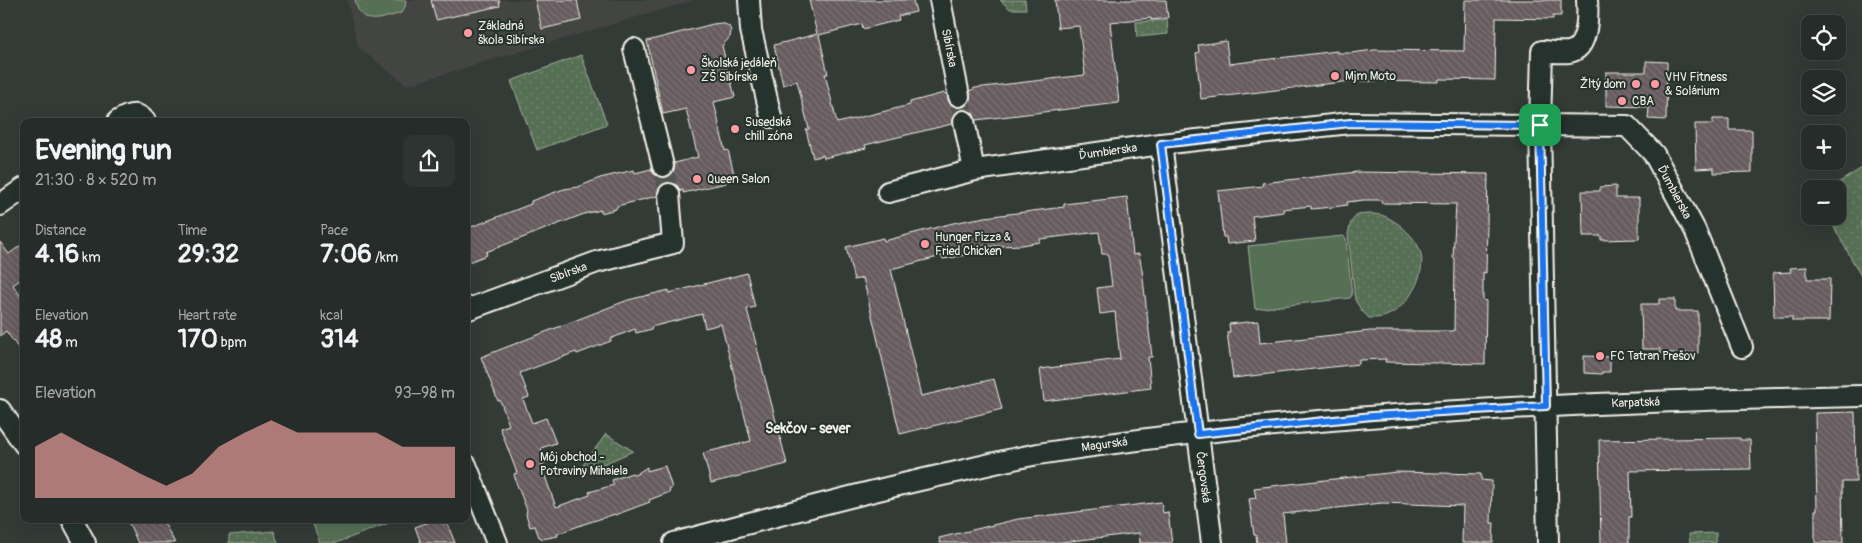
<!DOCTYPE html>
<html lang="en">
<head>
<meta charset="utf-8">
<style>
	:root { --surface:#262c29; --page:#2e3431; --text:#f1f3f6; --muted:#a4a7a8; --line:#424846; --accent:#e69b98 }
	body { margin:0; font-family:Pangolin,sans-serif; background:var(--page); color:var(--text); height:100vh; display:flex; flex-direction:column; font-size:19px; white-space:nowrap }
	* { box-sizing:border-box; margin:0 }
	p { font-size:16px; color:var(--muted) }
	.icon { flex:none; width:28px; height:28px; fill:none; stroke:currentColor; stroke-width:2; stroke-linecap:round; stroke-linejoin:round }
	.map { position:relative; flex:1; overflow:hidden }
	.side { position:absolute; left:20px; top:118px; width:450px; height:405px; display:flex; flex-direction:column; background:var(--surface); border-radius:10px; box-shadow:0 5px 20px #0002,0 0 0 1px var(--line) }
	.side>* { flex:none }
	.fabs { position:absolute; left:1801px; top:15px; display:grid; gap:10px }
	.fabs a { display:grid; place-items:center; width:45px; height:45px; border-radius:10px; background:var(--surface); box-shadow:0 5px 20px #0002,0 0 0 1px var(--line); font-size:25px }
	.pin { position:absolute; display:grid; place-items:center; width:42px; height:42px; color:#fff; margin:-21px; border-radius:10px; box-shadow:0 2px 8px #0006 }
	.round { display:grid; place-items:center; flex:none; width:52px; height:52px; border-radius:10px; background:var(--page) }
	.overview { display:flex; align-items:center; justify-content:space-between; height:85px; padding:0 15px }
	h1 { font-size:28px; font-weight:700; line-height:38px }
	.metrics { display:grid; grid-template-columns:repeat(3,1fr); gap:8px; height:85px; padding:5px 15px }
	.metrics div { display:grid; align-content:center }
	.metrics b { font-size:25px; font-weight:700 }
	.metrics small { font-size:14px; font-weight:400 }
	.metrics p { font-size:14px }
	.chart { height:140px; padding:10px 15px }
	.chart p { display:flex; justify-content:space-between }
	.chart svg { width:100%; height:90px; margin-top:5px; fill:var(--accent); opacity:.7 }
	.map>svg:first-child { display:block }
</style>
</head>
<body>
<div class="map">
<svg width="1862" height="543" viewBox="0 0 1862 543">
	<defs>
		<pattern id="park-dots" width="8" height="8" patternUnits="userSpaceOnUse" patternTransform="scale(1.25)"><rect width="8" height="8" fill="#566f54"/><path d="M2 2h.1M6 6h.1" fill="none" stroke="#6f846d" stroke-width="1.8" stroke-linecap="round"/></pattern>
		<pattern id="building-back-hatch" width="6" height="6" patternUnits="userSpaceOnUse" patternTransform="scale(1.25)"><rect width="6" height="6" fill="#665b5e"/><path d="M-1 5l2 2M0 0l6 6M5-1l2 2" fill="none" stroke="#7c7375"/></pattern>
	</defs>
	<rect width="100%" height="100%" fill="#333b37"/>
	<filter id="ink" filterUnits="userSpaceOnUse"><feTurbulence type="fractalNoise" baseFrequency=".02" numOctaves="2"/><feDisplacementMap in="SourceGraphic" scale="10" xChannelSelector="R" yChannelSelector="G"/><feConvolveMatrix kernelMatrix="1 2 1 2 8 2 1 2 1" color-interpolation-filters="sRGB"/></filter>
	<g filter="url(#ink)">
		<!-- built -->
		<path fill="#424543" d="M347 0H695L407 85 358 47Z"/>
		<!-- park -->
		<g fill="url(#park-dots)" stroke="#a5b09e">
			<path d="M1000 0H1025L1026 9H1010Z"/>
			<path d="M1167 20 1168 34 1137 37 1136 22Z"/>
			<path d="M581 55 607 124 537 150 511 81Z"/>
			<path d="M1862 168V278L1828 216H1838V189H1828Z"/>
			<path d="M1357 215C1365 214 1376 213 1384 216 1398 221 1418 239 1421 254 1426 275 1408 307 1388 315 1383 318 1375 318 1369 318L1362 311 1355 300 1348 234 1351 222Z"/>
			<path d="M606 434 633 451 586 472 583 465Z"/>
			<path d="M274 531 278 543H229V535Z"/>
			<path d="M1716 533V543H1690L1689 534Z"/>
		</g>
		<!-- garden -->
		<g fill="#566f54" stroke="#a5b09e">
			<path d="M355 0H406L405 7 401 13C380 19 361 28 355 0Z"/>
			<path d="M1343 236 1346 238 1352 295 1350 298 1255 309 1248 246Z"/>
			<path d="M311 519H399L336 543H320Z"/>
		</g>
		<!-- building -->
		<g fill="url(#building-back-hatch)" stroke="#f4f1e8">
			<path d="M431 0H499L500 6 436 20Z"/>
			<path d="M535 0H577L581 20 542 29Z"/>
			<path d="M809 0H913L916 12 898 16 899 20 863 29 862 24 819 35 828 74H825L837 123 910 105V102L944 93 947 94 950 104 956 107 961 108 967 105 970 99V91L975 88 1085 75 1079 26 1058 28 1055 0H1166L1168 18 1151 20V18L1110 22 1119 103 976 120 973 113 967 110 962 109 956 112 953 118 952 124 865 145 866 148 824 158 823 155 813 158 806 130 809 129 797 81 783 85 774 45 817 34Z"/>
			<path d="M1465 0H1561V16H1553V19L1496 18 1495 80 1439 79V82L1351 81 1201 99 1196 53 1199 52 1198 45 1226 41 1229 64 1337 51V53H1351L1374 50 1464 51Z"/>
			<path d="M722 23 729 26 731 31 730 37 722 46 735 97 714 102 725 151 728 150 735 178 725 180 726 183 683 193V190L680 191 674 184 668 182 663 184 659 189 657 196 617 206 616 209 601 213V210L584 214 486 252 487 255 466 263V229L531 204V201L564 189 578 187 600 178 634 170 635 173 651 169 655 175 660 177 665 178 672 174 674 169 675 163 698 157 686 109 663 114 647 41 713 24Z"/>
			<path d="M1646 61 1667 62 1666 120 1648 119 1649 107 1606 106V72H1646Z"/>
			<path d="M1713 119H1729V130H1752V172L1714 173V168L1696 169 1695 124H1713Z"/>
			<path d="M1357 172 1488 174 1486 273 1483 272V300L1486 301 1485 364 1385 362 1386 359 1359 360V364L1233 378 1227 332H1230L1229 324 1258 321 1260 343 1370 331H1454L1455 258H1453L1456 204 1381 203 1382 200H1364L1347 202V205L1333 207 1311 209V206L1283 209 1284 212 1252 216 1255 241 1227 244 1226 237H1223L1218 191 1263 186 1262 183Z"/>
			<path d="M1616 186V198H1639V239L1601 240V236H1583L1582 191H1600V187Z"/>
			<path d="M1127 197 1133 255 1139 254 1142 270 1152 357H1148L1151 388 1044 401 1040 369 1120 359 1115 312 1100 314 1097 288 1112 286 1108 254H1102L1099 232 1040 239V242L1022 245 977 247 978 251 961 256 943 259 942 256 891 269 921 396 994 379 1002 409 900 434 863 278 854 280 846 247 883 238 884 241 953 223 985 217 1064 207V204Z"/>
			<path d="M0 242 9 254 24 243V277L13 285 24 301V356L6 331 0 336Z"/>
			<path d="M1807 267V279H1830L1829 321H1792V317H1774L1773 273 1791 272 1790 268Z"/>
			<path d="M747 273 755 307 747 309 787 464 711 483 703 453 751 441 721 324 705 328 702 314 651 327 652 329 636 333 635 329 610 339 611 341 577 354 576 352 520 373 529 397 523 399 532 423 546 418 556 443 541 448 547 462 541 465 556 507 590 495 589 492 614 485 612 480 632 473 635 475 647 467V471L665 466 672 488 669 490 670 492 649 500 650 502 615 515V514L584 524 557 534 558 536 542 539 541 537H539L535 526 530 527 526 514 527 510 516 482 514 474 517 473 500 428 509 425 500 400 498 401 481 357 628 300 669 290V293Z"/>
			<path d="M1659 299H1675V311H1698V353H1660V349H1642L1641 304H1659Z"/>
			<path d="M1584 356 1610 357V372H1602V374L1584 373Z"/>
			<path d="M1855 412 1856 482H1842L1843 543H1815V510H1817L1815 413Z"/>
			<path d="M1740 438V440H1750L1751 469 1630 471 1631 517H1629V543H1601L1599 440Z"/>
			<path d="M1397 472 1481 474V480L1492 481 1491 523H1494L1493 543H1462L1463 506 1382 503 1283 514 1286 543H1257L1256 535H1254L1249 499 1256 498 1254 488Z"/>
			<path d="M1161 502 1163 513 1168 512 1172 543H1140L1139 533 1054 543H940L939 538 1018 519Z"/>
			<path d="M127 519H162L175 543H138Z"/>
			<path d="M437 519H442L444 524 447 523 455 543H421L415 527Z"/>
		</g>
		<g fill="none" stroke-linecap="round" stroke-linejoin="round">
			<!-- minor-tunnel -->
			<g stroke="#505652" stroke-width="20" stroke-dasharray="20 10" stroke-linecap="butt">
				<path d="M959 96 964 121"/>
				<path d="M663 166 669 194"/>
			</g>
			<defs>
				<g id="minor">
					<path d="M749 0 751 30 771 117"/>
					<path id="s1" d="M940 0 959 96"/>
					<path id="s2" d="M1587 0C1588 14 1589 49 1569 52 1561 53 1551 52 1542 51L1540 125 1627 126 1654 154 1695 230 1742 347"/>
					<path d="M634 49 663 166"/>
					<path d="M118 121C127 115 137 111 145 121"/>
					<path d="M964 121 974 170"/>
					<path id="s3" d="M1161 144 1212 543"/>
					<path id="s4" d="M888 192 975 170 1161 144 1350 123 1540 125 1548 543"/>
					<path d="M0 205 24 188"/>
					<path id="s5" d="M466 310 597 262 673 243 669 194"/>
					<path d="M0 410 24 444"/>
					<path d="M466 465 497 543"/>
					<path d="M72 519 85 543"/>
					<path id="s6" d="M674 543C770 518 865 491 961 471 986 465 1012 459 1038 454 1310 412 1587 402 1862 396"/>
				</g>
			</defs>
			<!-- minor casing -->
			<use href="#minor" stroke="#f4f1e8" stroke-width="24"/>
			<!-- minor -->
			<use href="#minor" stroke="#26332d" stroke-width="20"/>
		</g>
	</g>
	<g fill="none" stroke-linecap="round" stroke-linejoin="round" filter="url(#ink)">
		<defs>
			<path id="route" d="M1350 123 1540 125 1546 406 1372 416 1198 434 1161 144Z"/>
		</defs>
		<!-- route casing -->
		<use href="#route" stroke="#fff" stroke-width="10"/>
		<!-- route -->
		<use href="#route" stroke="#1a73e8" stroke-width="6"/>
	</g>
	<!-- markers -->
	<g fill="#ff9aa2" stroke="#26332d" stroke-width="2">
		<circle cx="468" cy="33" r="5"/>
		<circle cx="691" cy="70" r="5"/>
		<circle cx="1335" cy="76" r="5"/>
		<circle cx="1636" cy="84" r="5"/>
		<circle cx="1655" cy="84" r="5"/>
		<circle cx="1622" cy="101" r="5"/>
		<circle cx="735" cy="129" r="5"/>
		<circle cx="697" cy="179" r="5"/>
		<circle cx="925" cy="244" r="5"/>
		<circle cx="1600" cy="356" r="5"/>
		<circle cx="530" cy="464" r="5"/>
	</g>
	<g text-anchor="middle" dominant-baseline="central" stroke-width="4" stroke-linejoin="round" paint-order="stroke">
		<!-- poi labels -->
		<g font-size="12" fill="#f4f1e8" stroke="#26332d" text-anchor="start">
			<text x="478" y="26">Základná<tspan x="478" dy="14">škola Sibírska</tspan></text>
			<text x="701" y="63">Školská jedáleň<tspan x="701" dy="14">ZŠ Sibírska</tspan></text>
			<text x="1345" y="76">Mjm Moto</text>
			<text x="1665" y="77">VHV Fitness<tspan x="1665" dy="14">&amp; Solárium</tspan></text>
			<text x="1626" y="84" text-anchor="end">Žltý dom</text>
			<text x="1632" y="101">CBA</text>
			<text x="745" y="122">Susedská<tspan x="745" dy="14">chill zóna</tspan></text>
			<text x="707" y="179">Queen Salon</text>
			<text x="935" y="237">Hunger Pizza &amp;<tspan x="935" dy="14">Fried Chicken</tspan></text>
			<text x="1610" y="356">FC Tatran Prešov</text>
			<text x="540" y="457">Môj obchod -<tspan x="540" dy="14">Potraviny Mihaiela</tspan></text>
		</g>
		<!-- street labels -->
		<g font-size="12" fill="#f4f1e8" stroke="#26332d">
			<text stroke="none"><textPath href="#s1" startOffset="49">Sibírska</textPath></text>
			<text stroke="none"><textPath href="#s4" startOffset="224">Ďumbierska</textPath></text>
			<text stroke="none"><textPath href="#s2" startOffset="330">Ďumbierska</textPath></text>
			<text stroke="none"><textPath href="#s5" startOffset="109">Sibírska</textPath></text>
			<text stroke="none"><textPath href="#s6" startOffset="975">Karpatská</textPath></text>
			<text stroke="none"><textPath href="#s6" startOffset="442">Magurská</textPath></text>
			<text stroke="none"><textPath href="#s3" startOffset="336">Čergovská</textPath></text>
		</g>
		<!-- neighbourhood labels -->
		<g font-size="14" font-weight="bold" fill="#f4f1e8" stroke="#26332d">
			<text x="808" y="428">Sekčov - sever</text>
		</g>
	</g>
</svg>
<div class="fabs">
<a><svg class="icon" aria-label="locate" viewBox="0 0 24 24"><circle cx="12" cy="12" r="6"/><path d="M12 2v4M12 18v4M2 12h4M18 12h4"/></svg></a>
<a><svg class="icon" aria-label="layers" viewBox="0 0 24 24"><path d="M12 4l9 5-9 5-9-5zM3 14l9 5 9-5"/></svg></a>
<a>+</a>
<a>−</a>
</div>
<div class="pin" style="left:1540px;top:125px;background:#1e9e55"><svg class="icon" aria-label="arrive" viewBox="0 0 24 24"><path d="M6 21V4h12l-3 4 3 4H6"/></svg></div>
<section class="side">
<div class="overview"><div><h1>Evening run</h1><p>21:30 · 8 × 520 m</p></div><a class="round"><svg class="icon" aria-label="share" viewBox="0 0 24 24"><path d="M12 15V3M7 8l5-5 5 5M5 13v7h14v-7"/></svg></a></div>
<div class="metrics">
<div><p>Distance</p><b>4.16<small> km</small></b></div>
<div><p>Time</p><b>29:32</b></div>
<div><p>Pace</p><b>7:06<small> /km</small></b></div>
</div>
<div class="metrics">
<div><p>Elevation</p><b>48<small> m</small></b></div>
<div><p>Heart rate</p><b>170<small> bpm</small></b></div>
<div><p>kcal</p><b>314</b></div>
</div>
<div class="chart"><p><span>Elevation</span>93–98 m</p>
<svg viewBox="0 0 160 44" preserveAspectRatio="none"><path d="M0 44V19L10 12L20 19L30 25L40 32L50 38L60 32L70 19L80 12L90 6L100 12L110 12L120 12L130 12L140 19L150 19L160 19V44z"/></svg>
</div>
</section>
</div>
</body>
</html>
